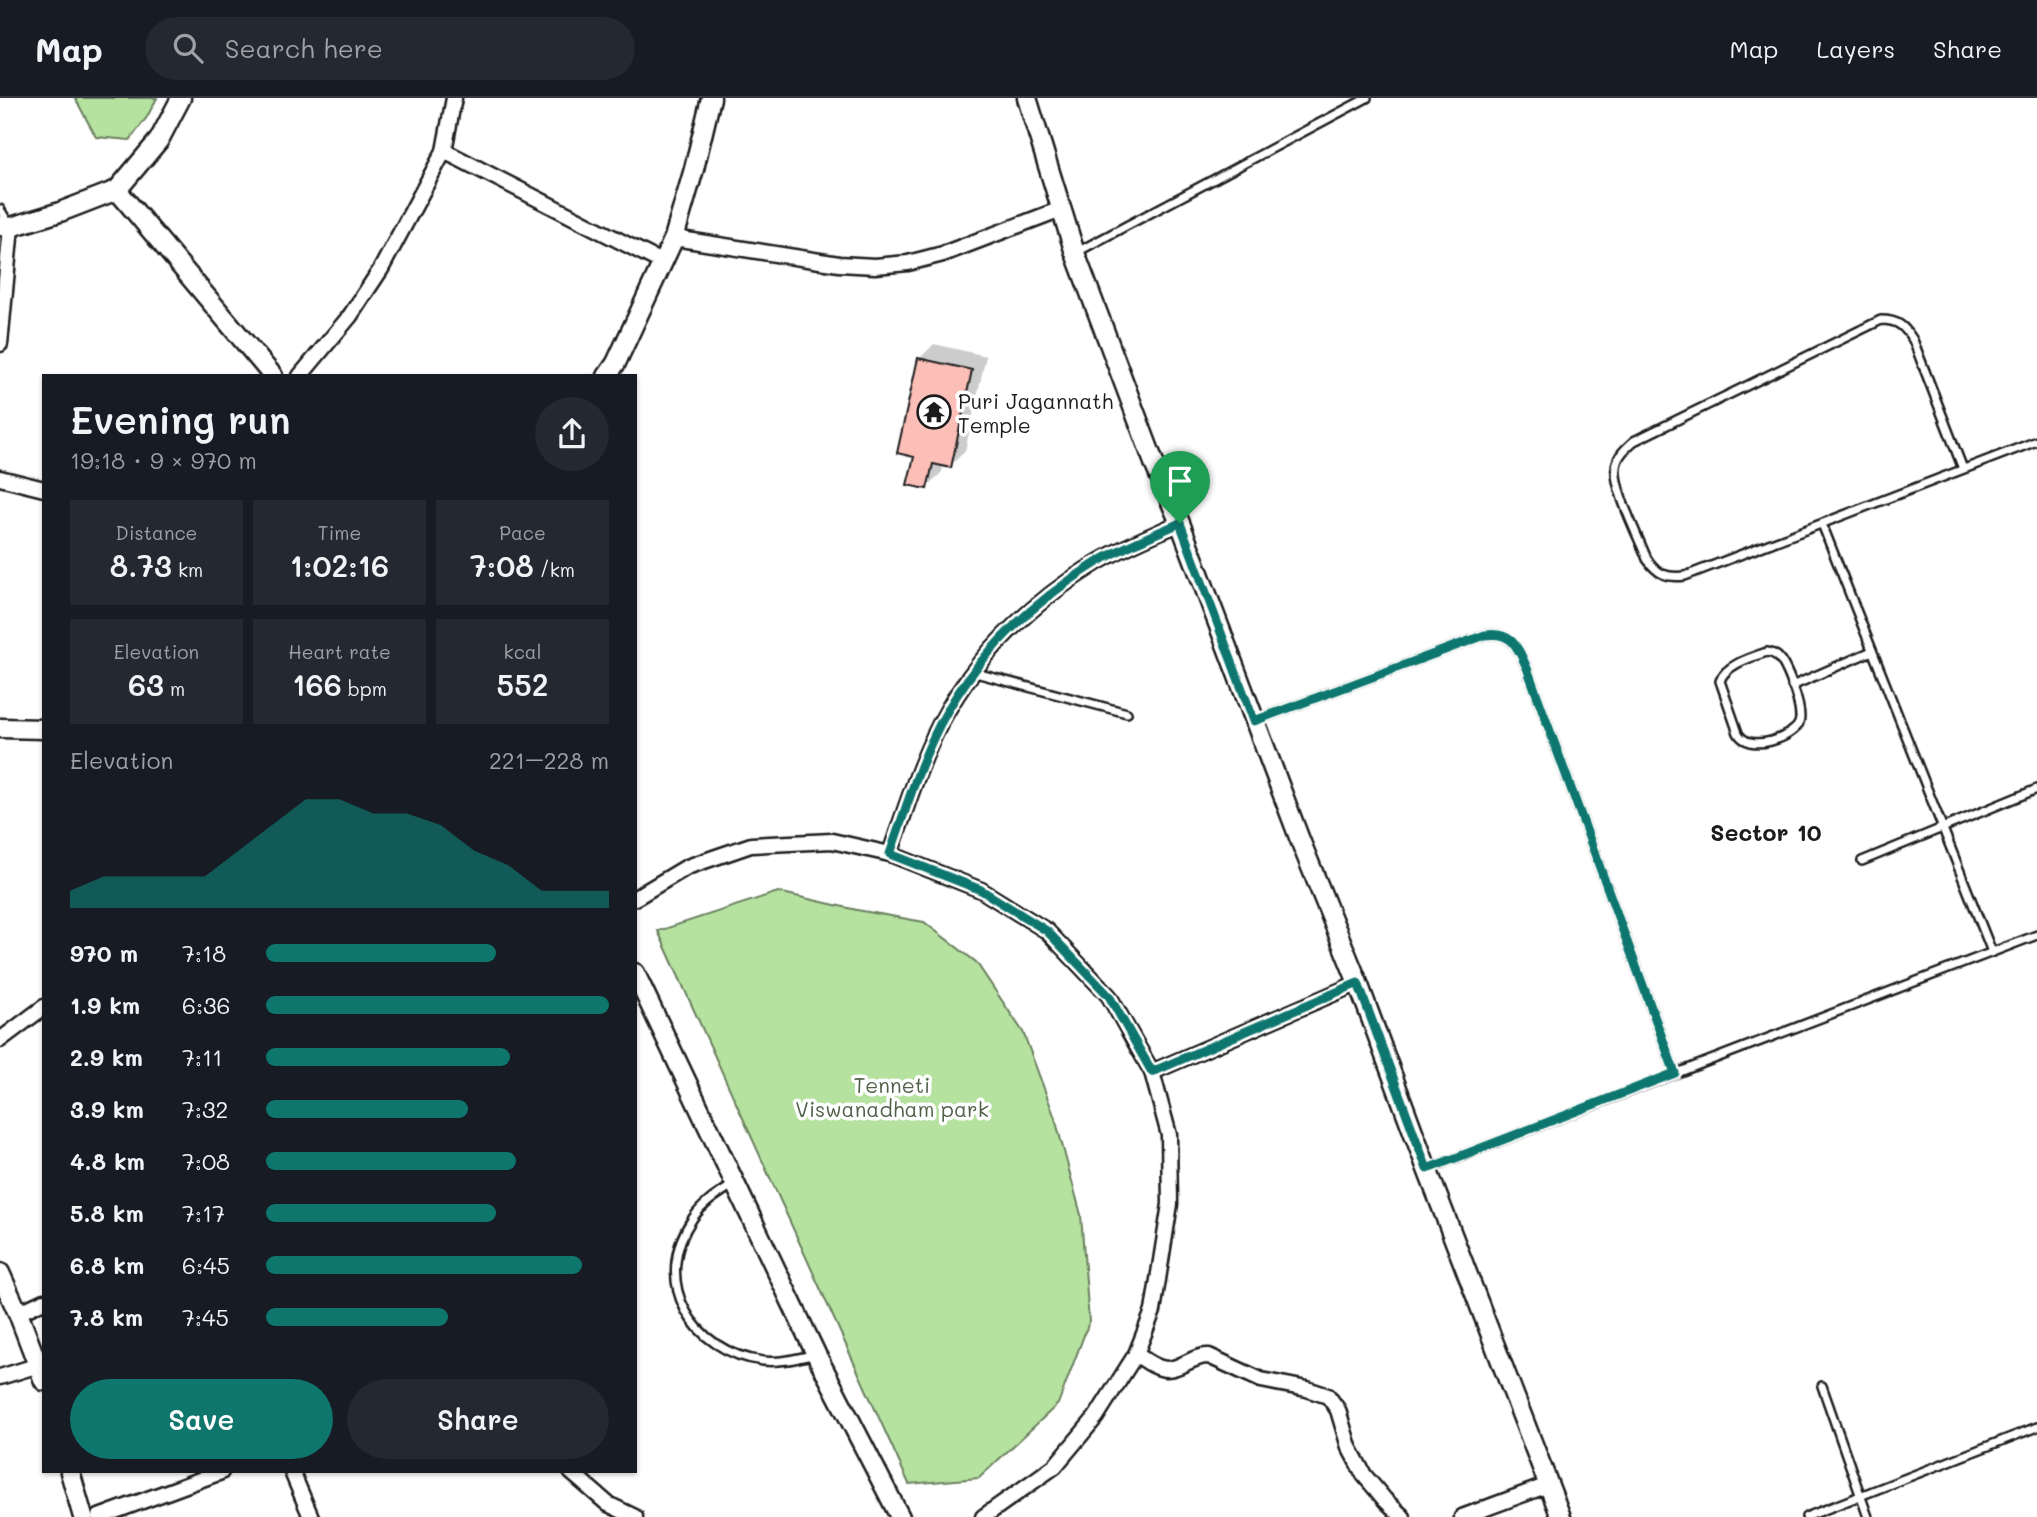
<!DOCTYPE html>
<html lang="en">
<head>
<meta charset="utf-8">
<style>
	:root { --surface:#171b24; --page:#242831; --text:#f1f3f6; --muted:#9ea1a6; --line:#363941; --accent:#0f766e }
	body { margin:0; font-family:Mali,sans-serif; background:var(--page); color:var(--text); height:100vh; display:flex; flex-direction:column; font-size:26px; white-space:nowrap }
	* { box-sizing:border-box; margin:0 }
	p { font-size:23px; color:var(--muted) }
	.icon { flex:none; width:38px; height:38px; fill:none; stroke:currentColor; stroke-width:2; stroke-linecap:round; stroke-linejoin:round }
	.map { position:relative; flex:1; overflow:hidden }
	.panel { position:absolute; left:42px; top:276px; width:595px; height:1099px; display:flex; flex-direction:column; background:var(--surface); border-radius:0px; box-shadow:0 2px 5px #0004 }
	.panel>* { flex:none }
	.pin { position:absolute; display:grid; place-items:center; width:60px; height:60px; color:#fff; margin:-72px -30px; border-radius:50% 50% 50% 0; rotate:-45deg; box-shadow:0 0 7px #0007 }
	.pin .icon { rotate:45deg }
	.round { display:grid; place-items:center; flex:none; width:74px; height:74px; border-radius:37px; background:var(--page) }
	.overview { display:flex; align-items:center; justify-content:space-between; height:119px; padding:0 28px }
	h1 { font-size:38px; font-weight:600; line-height:52px }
	.metrics { display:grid; grid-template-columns:repeat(3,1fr); gap:10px; height:119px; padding:7px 28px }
	.metrics div { display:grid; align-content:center; border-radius:0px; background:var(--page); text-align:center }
	.metrics b { font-size:30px; font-weight:600 }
	.metrics small { font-size:19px; font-weight:400 }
	.metrics p { font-size:19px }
	.chart { height:196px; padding:14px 28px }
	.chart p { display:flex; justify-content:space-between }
	.chart svg { width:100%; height:126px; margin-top:7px; fill:var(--accent); opacity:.7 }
	.action { display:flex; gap:14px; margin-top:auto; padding:14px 28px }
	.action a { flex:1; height:80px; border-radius:42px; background:var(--accent); color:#fff; font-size:28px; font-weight:600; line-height:80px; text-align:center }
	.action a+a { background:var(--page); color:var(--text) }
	ul { padding:0 28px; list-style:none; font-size:23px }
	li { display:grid; grid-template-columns:112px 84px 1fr; align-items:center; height:52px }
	li i { height:18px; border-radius:9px; background:var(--accent) }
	header { display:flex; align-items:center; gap:42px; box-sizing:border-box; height:98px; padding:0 35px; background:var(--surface); border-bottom:2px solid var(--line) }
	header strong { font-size:33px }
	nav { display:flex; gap:38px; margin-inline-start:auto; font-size:24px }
	.search { width:490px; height:63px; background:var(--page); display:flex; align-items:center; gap:18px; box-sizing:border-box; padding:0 24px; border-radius:38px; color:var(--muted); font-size:26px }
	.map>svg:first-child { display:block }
</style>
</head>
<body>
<header>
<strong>Map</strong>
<div class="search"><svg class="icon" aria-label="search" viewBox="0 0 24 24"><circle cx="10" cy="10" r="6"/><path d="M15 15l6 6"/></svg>Search here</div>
<nav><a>Map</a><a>Layers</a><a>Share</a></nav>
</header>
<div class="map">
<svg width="2037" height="1419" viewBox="0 0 2037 1419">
	<rect width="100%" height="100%" fill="#fff"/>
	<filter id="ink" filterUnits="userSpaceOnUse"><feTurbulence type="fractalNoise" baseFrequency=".0143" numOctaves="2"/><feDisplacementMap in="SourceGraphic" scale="14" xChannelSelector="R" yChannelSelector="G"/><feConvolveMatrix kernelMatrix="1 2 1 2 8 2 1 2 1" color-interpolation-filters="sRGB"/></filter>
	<g filter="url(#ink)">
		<!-- green -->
		<g fill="#b6e2a0" stroke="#697f5e" stroke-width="2">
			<path d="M75 0H157L147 19 130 42 96 39Z"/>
			<path d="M778 794 857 812 924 824 976 864 1023 934 1055 1020 1081 1117 1089 1224 1058 1306 979 1380 909 1386 658 833Z"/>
		</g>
		<!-- shadow -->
		<path fill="#0003" d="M934 246 986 258 965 353 950 368 943 367 942 374 927 389 916 358 919 261Z"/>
		<!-- building -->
		<path fill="#fbbfb8" stroke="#1c1c1c" stroke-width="2" d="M918 260 972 272 951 370 933 366 927 391 907 387 914 359 897 355Z"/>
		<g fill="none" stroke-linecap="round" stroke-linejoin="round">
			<defs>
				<g id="service">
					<path d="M0 111 9 126"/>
					<path d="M1077 154 1367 0"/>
					<path d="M1963 371 1913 242C1904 228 1898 222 1881 222L1634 343C1626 350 1617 358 1616 369 1613 390 1639 440 1647 461 1658 477 1667 480 1685 478L2037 343"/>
					<path d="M1822 426 1992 854"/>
					<path d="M1767 554C1772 555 1773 555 1777 558 1787 567 1804 613 1799 625 1794 639 1749 656 1738 635L1720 583C1725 567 1752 559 1767 554Z"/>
					<path d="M972 574 1127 615"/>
					<path d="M1792 588 1872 553"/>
					<path d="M1254 623 1485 537C1511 533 1517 548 1527 570L1675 975"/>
					<path d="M1862 763 2037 691"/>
					<path d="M1427 1071 2037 837"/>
					<path d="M734 1086C719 1096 704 1104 693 1120 650 1182 691 1254 763 1263 781 1265 798 1260 816 1256"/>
					<path d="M1822 1288 1868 1419"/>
					<path d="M1806 1419 2037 1329"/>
				</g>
				<g id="minor">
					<path d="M444 53 663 165"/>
					<path d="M674 140 839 166 875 168 908 165 943 156 1061 111"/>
					<path d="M0 246 11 129"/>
					<path d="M300 278 350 218 381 171 444 53 454 0"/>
					<path d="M0 380 44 391"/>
					<path d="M890 756C905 713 919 667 940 626 975 559 1029 507 1093 467 1120 450 1151 438 1180 425"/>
					<path d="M635 800 687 769 751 747 832 743 890 756 981 792 1047 833 1109 898 1152 974 1169 1037 1170 1106 1153 1213 1136 1256 1096 1319 1055 1368 983 1419"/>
					<path d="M0 942 44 909"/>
					<path d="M1152 974 1358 885"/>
					<path d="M18 1215 44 1203"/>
					<path d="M1136 1256C1145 1262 1156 1271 1167 1271 1182 1271 1193 1257 1209 1258L1261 1282 1307 1291 1328 1298 1338 1312 1349 1349 1364 1377 1385 1402 1403 1419"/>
					<path d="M0 1279 39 1267"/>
					<path d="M292 1374 311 1419"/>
					<path d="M571 1374 608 1406 635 1419"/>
					<path d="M99 1419 221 1374"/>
					<path d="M1462 1419 1548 1387"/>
				</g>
				<g id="tertiary">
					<path d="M1027 0 1075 155 1156 370 1180 425 1300 742 1358 885 1427 1071 1561 1419"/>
					<path d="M117 92 273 278"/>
					<path d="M0 128 11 129 60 114 117 92 159 42 181 0"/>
					<path d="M607 278 616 265 674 140 694 71 711 0"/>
					<path d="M0 630 44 631"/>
					<path d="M635 875 816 1256 900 1419"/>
					<path d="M0 1175 18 1215 44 1283"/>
					<path d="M70 1374 83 1419"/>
				</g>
			</defs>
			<!-- service casing -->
			<use href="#service" stroke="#1c1c1c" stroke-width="12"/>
			<!-- minor casing -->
			<use href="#minor" stroke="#1c1c1c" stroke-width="19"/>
			<!-- tertiary casing -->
			<use href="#tertiary" stroke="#1c1c1c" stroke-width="23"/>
			<!-- service -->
			<use href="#service" stroke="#fff" stroke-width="7"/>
			<!-- minor -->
			<use href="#minor" stroke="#fff" stroke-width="14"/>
			<!-- tertiary -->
			<use href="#tertiary" stroke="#fff" stroke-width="18"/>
		</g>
	</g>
	<g fill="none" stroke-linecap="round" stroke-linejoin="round" filter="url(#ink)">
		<defs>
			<path id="route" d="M1180 425 1254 623 1485 537C1512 533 1517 548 1527 570L1675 975 1427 1071 1358 885 1152 974 1109 898 1047 833 981 792 890 756C905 713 919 667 940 626 975 559 1029 507 1093 467 1120 450 1151 438 1180 425Z"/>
		</defs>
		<!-- route casing -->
		<use href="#route" stroke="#fff" stroke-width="14"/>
		<!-- route -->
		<use href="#route" stroke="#0f766e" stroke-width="9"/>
	</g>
	<!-- icons -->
	<defs>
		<symbol id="temple-ring" viewBox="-11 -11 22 22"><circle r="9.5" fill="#fff" stroke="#1c1c1c" stroke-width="1.5"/><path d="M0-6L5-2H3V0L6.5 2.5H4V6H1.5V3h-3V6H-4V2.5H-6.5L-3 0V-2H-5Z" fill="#1c1c1c"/></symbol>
	</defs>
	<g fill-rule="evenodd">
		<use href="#temple-ring" x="915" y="295" width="38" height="38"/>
	</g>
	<g text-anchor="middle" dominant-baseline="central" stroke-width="7" stroke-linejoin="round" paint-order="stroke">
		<!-- poi labels -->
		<g font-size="21" fill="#1c1c1c" stroke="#fff" text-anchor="start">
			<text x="958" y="302">Puri Jagannath<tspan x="958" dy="24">Temple</tspan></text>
		</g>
		<!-- park labels -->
		<g font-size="21" fill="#52614a" stroke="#fff">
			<text x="892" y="986">Tenneti<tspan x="892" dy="24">Viswanadham park</tspan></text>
		</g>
		<!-- neighbourhood labels -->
		<g font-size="23" font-weight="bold" fill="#1c1c1c" stroke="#fff">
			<text x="1766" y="734">Sector 10</text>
		</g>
	</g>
</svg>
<div class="pin" style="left:1180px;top:425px;background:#1e9e55"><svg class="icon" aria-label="arrive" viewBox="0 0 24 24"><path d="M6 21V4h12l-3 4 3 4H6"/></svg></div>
<section class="panel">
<div class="overview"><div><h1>Evening run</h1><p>19:18 · 9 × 970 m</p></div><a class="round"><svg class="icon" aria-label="share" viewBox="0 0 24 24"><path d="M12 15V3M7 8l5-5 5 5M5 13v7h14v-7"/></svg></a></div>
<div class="metrics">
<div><p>Distance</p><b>8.73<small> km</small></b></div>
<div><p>Time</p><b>1:02:16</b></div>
<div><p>Pace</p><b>7:08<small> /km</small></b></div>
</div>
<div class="metrics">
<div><p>Elevation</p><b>63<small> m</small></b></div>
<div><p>Heart rate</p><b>166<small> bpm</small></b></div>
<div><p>kcal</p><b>552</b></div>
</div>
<div class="chart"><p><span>Elevation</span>221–228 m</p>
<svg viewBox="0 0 160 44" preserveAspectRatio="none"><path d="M0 44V38L10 33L20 33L30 33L40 33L50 24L60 15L70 6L80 6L90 11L100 11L110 15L120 24L130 29L140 38L150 38L160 38V44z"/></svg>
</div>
<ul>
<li><b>970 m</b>7:18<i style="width:67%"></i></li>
<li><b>1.9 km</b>6:36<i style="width:100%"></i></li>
<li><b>2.9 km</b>7:11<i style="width:71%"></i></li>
<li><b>3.9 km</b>7:32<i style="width:59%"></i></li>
<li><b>4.8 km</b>7:08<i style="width:73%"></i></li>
<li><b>5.8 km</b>7:17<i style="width:67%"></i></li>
<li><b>6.8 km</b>6:45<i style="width:92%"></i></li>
<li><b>7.8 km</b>7:45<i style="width:53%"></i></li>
</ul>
<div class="action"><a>Save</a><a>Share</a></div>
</section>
</div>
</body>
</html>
